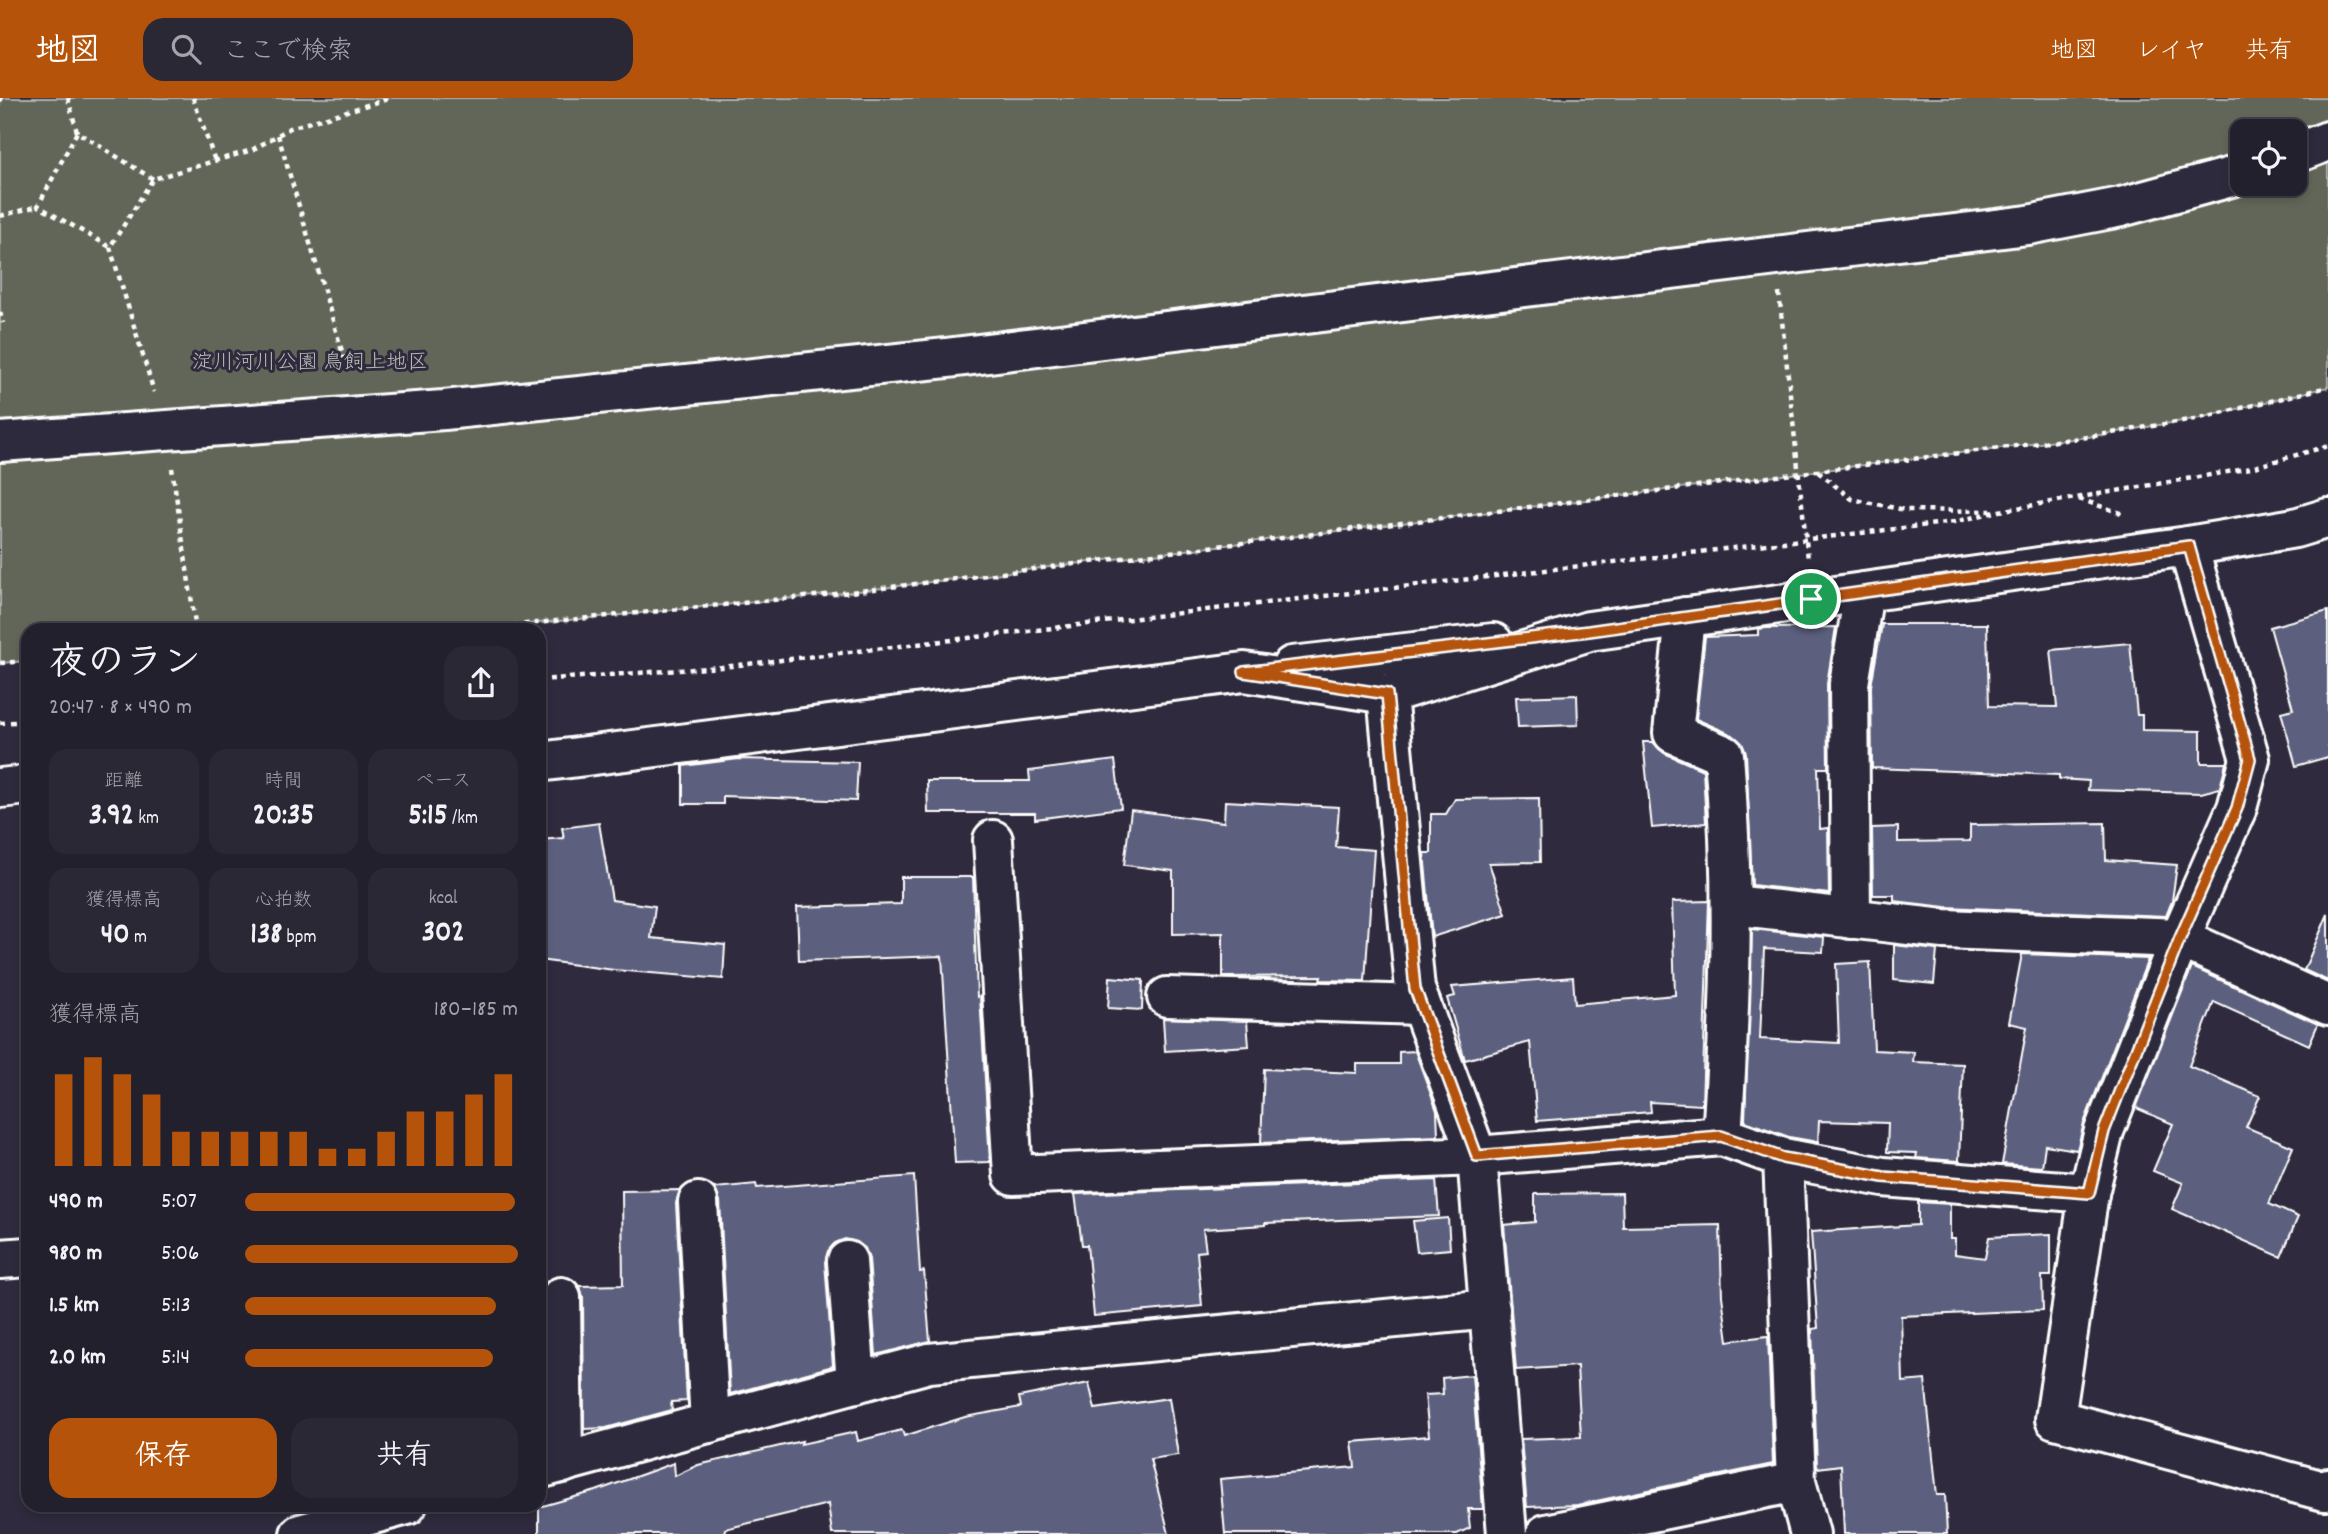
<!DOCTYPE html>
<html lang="ja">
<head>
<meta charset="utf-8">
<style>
	:root { --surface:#23202e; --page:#2b2836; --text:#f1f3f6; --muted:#a3a3aa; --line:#403e4a; --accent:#b45309 }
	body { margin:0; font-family:Dekko,"Klee One",sans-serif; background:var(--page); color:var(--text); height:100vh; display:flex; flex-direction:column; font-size:26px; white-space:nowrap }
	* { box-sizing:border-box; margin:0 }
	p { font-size:23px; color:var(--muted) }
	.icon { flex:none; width:38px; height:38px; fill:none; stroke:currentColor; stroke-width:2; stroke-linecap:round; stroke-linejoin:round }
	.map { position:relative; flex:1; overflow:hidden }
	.sheet { position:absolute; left:21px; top:525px; width:525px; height:889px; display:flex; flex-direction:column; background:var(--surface); border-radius:21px; box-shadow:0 4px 10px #0003,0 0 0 2px var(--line) }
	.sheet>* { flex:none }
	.buttons { position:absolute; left:2230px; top:21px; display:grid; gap:14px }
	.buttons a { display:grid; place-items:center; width:77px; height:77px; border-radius:14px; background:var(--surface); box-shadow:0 4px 10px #0003,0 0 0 2px var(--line); font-size:35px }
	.pin { position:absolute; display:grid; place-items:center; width:60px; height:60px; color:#fff; margin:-30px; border:4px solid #fff; border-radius:50%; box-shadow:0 2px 7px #0007 }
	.round { display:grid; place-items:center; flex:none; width:74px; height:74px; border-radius:21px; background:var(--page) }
	.overview { display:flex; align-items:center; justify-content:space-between; height:119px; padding:0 28px }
	h1 { font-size:38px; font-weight:800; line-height:52px }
	.figures { display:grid; grid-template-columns:repeat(3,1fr); gap:10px; height:119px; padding:7px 28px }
	.figures div { display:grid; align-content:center; border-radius:18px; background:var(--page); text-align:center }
	.figures b { font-size:30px; font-weight:800 }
	.figures small { font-size:19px; font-weight:400 }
	.figures p { font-size:19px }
	.chart { height:196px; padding:14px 28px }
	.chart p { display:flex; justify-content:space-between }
	.chart svg { width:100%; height:126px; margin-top:7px; stroke:var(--accent); stroke-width:6 }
	.primary-button { display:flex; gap:14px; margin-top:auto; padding:14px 28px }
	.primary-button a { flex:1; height:80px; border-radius:21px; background:var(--accent); color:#fff; font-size:28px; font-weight:800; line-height:80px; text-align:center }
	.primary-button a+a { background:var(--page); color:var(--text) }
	ul { padding:0 28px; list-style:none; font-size:23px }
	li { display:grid; grid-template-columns:112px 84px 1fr; align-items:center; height:52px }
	li i { height:18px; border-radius:9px; background:var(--accent) }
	header { display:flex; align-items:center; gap:42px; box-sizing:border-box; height:98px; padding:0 35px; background:var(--accent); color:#fff }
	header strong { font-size:33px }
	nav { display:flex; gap:38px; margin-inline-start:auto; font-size:24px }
	.search { width:490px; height:63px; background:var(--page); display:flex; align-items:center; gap:18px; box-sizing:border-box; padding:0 24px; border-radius:21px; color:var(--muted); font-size:26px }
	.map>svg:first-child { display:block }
</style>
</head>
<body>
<header>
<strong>地図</strong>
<div class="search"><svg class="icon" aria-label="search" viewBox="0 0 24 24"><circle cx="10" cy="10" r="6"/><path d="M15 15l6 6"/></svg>ここで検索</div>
<nav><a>地図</a><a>レイヤ</a><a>共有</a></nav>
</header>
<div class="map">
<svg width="2328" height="1436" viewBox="0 0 2328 1436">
	<rect width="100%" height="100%" fill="#2f2a3d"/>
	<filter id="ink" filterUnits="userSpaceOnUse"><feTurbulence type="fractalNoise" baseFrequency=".0143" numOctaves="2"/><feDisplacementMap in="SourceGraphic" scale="14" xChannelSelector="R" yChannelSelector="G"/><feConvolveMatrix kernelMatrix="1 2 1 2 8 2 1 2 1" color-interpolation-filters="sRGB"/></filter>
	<g filter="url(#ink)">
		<!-- green -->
		<path fill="#626658" stroke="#b0b2ac" stroke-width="2" fill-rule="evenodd" d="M0 0H2328V289L2200 320 2088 339 835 496 476 531 28 532V563L0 565ZM2242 33H2294V86H2242Z"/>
		<!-- building -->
		<g fill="#5c617e" stroke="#fff" stroke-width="2">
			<path d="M2328 513V659L2296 668 2281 614 2293 611 2270 529Z"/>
			<path d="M1882 526H1987L1989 608 2057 609 2051 552 2130 545 2137 617H2142V632L2201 633V665H2226L2220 690 2201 695 2088 692 2089 683 2059 681V677L1872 670 1871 588Z"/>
			<path d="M1836 529 1827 586 1828 670H1818L1820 731 1828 730 1829 796 1752 787 1746 655 1742 645 1733 637 1696 621 1705 539 1758 537V531L1767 530Z"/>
			<path d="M1577 597 1578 627 1518 629 1516 599Z"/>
			<path d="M1643 644H1653L1664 655 1703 672 1706 725 1652 730Z"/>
			<path d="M739 661 858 664 856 703 723 698V706H683V668Z"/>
			<path d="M1115 662 1121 710 1035 721V715H928L927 683H1030L1029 673Z"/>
			<path d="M1539 700 1540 764 1489 765 1506 816 1432 839 1424 755H1431V716H1446L1455 701Z"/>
			<path d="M1225 703 1339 709 1336 749 1374 752 1365 883 1320 882 1321 878 1223 879V835L1173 836V773L1124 767 1131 712 1224 724Z"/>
			<path d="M599 725 612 802 655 808 651 840 725 847 723 881 614 872 539 862V742L564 740 562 730Z"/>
			<path d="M2105 725 2106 762 2177 767 2172 803 2166 818 1946 809 1894 803V797H1873L1872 730 1898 729V744L1970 743V727Z"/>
			<path d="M901 779H973L977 899 980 898 990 1064 955 1065 942 858 799 863 797 809 901 806Z"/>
			<path d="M1709 803 1702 1007 1650 1004 1651 1014 1537 1023 1530 944 1465 962 1447 900 1455 898 1452 889 1573 879 1575 906 1675 897 1672 804Z"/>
			<path d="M2328 816V883L2304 872Z"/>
			<path d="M1752 831 1824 839 1823 854 1764 851 1760 941 1839 945 1836 866 1870 864 1874 952 1914 954 1913 964 1963 966 1959 1063 1916 1060 1917 1055 1887 1054 1888 1025 1819 1023 1818 1044 1789 1039 1745 1023Z"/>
			<path d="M1894 847 1937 852 1934 886 1894 882Z"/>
			<path d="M2022 856 2148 861 2084 1025 2077 1052 2045 1047 2042 1069 2002 1066 2027 929 2009 925Z"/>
			<path d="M2192 869 2318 926 2309 947 2214 904 2189 968 2260 998 2246 1029 2293 1049 2269 1106 2298 1119 2281 1159 2172 1111 2183 1085 2153 1073 2173 1026 2136 1010Z"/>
			<path d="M1110 879 1143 882 1142 912 1108 910Z"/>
			<path d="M1163 920 1247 923 1249 948 1165 953Z"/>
			<path d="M1415 953 1437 1013 1438 1038 1261 1045 1264 971 1357 975V966H1399V954Z"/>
			<path d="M914 1078 920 1174 924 1173 930 1243 876 1257 869 1161 865 1150 857 1144 845 1141 835 1145 828 1153 825 1164 833 1268 730 1296 720 1103 714 1090 756 1086 757 1090Z"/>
			<path d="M1436 1082 1439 1118 1265 1125V1127L1203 1131 1206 1153 1197 1154 1202 1208 1094 1218 1087 1147H1082L1075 1096Z"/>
			<path d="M680 1092 676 1105 687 1303 671 1304 672 1312 606 1330 584 1331 583 1199 580 1188 623 1187 622 1093Z"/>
			<path d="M1622 1095 1623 1129 1720 1127 1722 1198 1728 1243 1768 1238 1773 1366 1577 1407 1527 1409 1521 1341 1581 1339 1577 1268 1516 1272 1504 1127 1535 1124V1096Z"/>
			<path d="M1918 1104 1950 1106V1141H1955V1156L1985 1160 1989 1139 2051 1136V1178H2042L2043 1212 1901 1218 1903 1284 1925 1282 1937 1397H1945L1947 1436H1844L1841 1367 1817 1370 1812 1231 1818 1230 1811 1134 1918 1127Z"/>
			<path d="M1448 1120 1450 1151 1417 1154 1413 1123Z"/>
			<path d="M539 1233 541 1348H539Z"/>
			<path d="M1472 1277 1483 1411H1468L1470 1430 1457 1436H1225L1220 1381 1355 1369 1352 1344 1429 1338 1425 1297 1443 1296 1442 1280Z"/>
			<path d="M1089 1285 1095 1311 1169 1300 1178 1357 1150 1361 1169 1436H832L828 1406 725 1431 726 1436H539V1409L596 1393 674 1365 675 1378 698 1367 802 1343 801 1346 856 1334 858 1343 902 1332 904 1338 965 1319 1021 1309 1019 1299Z"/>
		</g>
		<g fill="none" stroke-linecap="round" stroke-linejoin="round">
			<defs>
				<g id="minor">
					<path d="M2294 56 2328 43"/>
					<path d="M0 344 444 312 947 260 2028 127 2121 109 2242 76"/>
					<path d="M1685 519 1673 635 1724 657C1735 789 1731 906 1722 1038"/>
					<path d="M1292 568 1493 545"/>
					<path d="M1387 596 1415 891 1477 1058 1507 1436"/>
					<path d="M539 664 1244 574 1387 596 1589 533 2188 448 2295 430 2328 420"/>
					<path d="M0 690 28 687"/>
					<path d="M993 742 1013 1077 1477 1058 1722 1038 1783 1060 1883 1079 2089 1095 2104 1033 2180 840 2328 907"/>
					<path d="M1733 807 1944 831 2180 840 2237 710 2250 661 2188 448"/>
					<path d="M1851 821 1849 586 1864 494"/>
					<path d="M1167 899 1421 907"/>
					<path d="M1783 1060 1796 1384 1810 1436"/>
					<path d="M2089 1095 2055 1321 2324 1393 2328 1390"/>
					<path d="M698 1104 710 1325"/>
					<path d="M0 1161 28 1159"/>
					<path d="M847 1163 856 1285"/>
					<path d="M561 1199 563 1365"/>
					<path d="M539 1371 929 1265 1490 1211"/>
					<path d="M300 1436 407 1407"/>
					<path d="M1546 1436 1796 1384"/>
				</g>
			</defs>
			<!-- minor casing -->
			<use href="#minor" stroke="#fff" stroke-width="44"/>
			<!-- path -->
			<g stroke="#fff" stroke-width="4.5" stroke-dasharray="5 5" stroke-linecap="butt">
				<path d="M68 0 77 34"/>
				<path d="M193 0 215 63"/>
				<path d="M0 3 2 0"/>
				<path d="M278 37 344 260"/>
				<path d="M153 81 77 34 38 108 110 149 153 81 252 52 290 30 391 0"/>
				<path d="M0 118 38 108"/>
				<path d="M110 149 154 294"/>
				<path d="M1779 195 1808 461"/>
				<path d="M0 214 3 225"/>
				<path d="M172 370 196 532"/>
				<path d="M1818 374 1852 401 1905 412 1991 413"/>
				<path d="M2079 401 2124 416"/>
				<path d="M464 532 835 496 2088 339 2200 320 2328 289"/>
				<path d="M0 565 28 563"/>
				<path d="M539 582 722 569 1954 424 1999 413 2251 370 2328 348"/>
				<path d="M0 625 28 623"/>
			</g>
			<!-- minor -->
			<use href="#minor" stroke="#2f2a3d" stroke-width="38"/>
		</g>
	</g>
	<g fill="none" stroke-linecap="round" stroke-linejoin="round" filter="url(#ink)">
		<defs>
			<path id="route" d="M2189 448 2250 661 2237 710 2180 840 2104 1033 2089 1095 1883 1079 1783 1060 1721 1038 1477 1058 1415 891 1387 596 1244 574 1589 533Z"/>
		</defs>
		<!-- route casing -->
		<use href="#route" stroke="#fff" stroke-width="14"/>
		<!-- route -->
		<use href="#route" stroke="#b45309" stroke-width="9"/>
	</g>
	<g text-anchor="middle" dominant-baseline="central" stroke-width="6" stroke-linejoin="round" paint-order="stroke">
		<!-- park labels -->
		<g font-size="21" fill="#b8bab4" stroke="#2f2a3d">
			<text x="310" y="266">淀川河川公園 鳥飼上地区</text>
		</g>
	</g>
</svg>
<div class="buttons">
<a><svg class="icon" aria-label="locate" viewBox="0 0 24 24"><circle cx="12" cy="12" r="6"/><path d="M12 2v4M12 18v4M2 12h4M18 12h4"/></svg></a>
</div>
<div class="pin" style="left:1811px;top:501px;background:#1e9e55"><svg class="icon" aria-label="arrive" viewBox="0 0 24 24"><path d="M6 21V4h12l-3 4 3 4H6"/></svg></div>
<section class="sheet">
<div class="overview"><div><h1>夜のラン</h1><p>20:47 · 8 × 490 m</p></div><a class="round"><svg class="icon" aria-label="share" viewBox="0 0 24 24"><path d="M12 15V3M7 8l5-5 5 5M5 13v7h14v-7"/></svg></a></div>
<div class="figures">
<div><p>距離</p><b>3.92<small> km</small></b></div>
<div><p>時間</p><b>20:35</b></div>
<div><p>ペース</p><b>5:15<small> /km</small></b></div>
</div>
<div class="figures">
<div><p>獲得標高</p><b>40<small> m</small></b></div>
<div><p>心拍数</p><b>138<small> bpm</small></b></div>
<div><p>kcal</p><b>302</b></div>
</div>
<div class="chart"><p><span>獲得標高</span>180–185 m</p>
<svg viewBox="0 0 160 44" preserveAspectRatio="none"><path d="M5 44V12M15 44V6M25 44V12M35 44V19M45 44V32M55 44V32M65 44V32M75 44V32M85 44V32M95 44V38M105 44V38M115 44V32M125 44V25M135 44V25M145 44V19M155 44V12"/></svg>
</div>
<ul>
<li><b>490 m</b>5:07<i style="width:99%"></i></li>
<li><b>980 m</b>5:06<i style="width:100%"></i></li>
<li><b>1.5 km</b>5:13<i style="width:92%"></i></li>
<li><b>2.0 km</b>5:14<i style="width:91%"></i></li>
</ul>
<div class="primary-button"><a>保存</a><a>共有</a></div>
</section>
</div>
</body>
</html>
